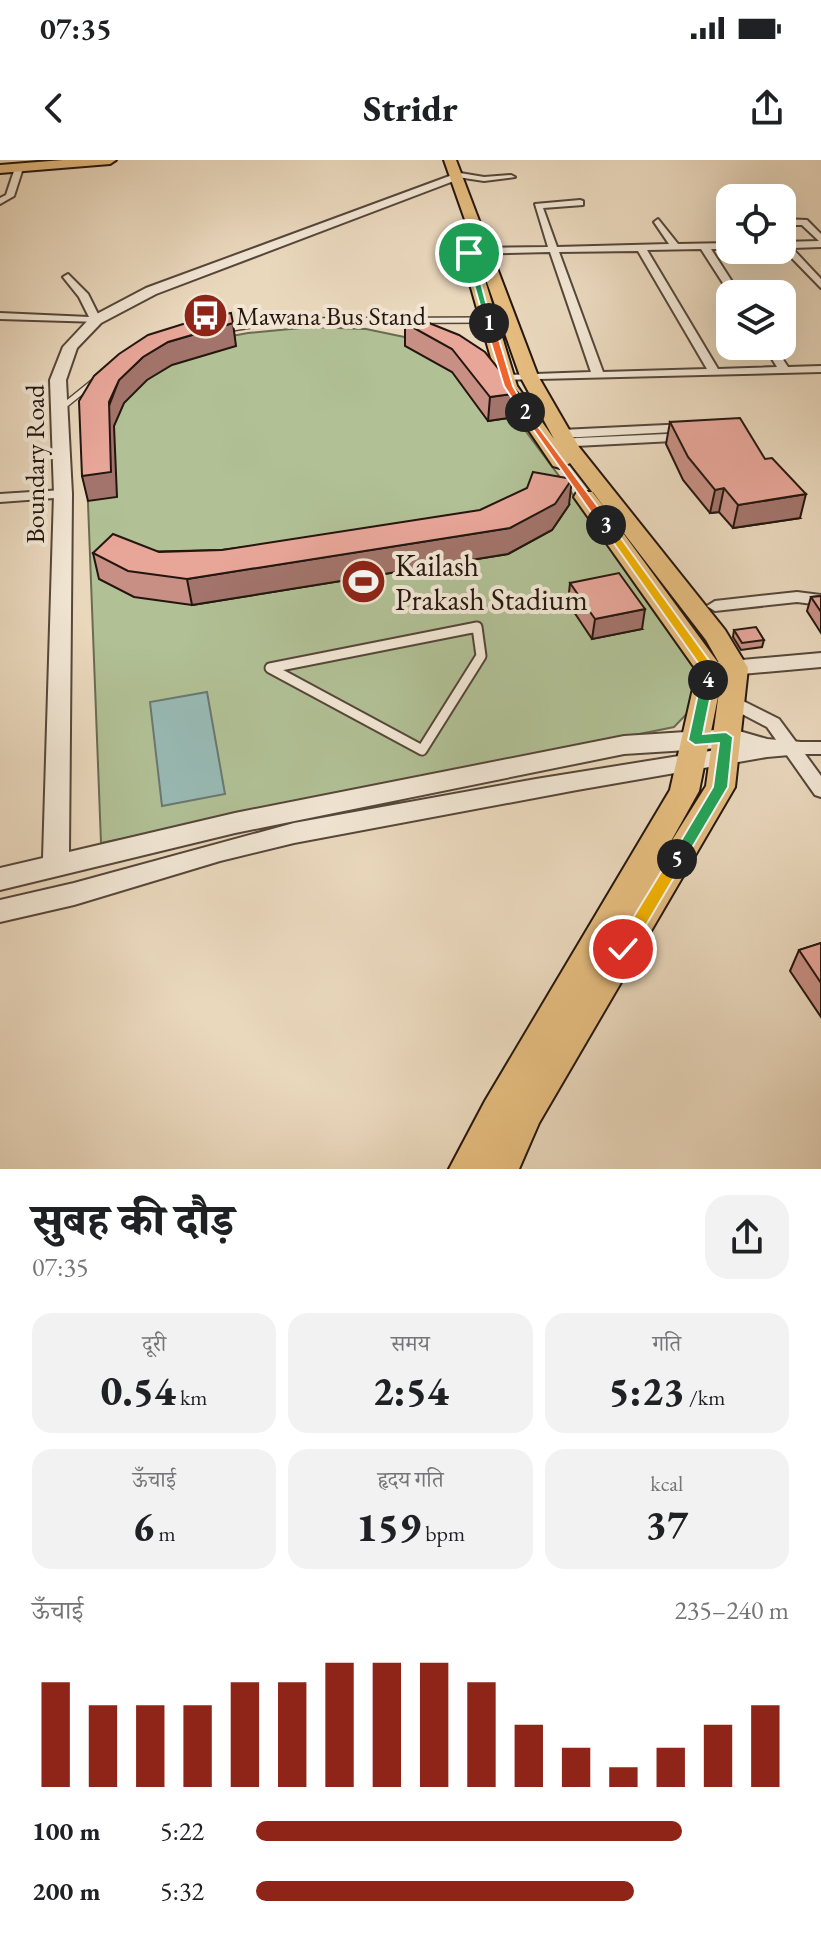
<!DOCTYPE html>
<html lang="hi">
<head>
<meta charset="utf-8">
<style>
	:root { --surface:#fff; --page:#f2f2f2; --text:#202124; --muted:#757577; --accent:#8f2418 }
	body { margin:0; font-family:"EB Garamond","Noto Serif Devanagari",serif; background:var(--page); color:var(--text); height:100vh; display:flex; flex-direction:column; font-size:30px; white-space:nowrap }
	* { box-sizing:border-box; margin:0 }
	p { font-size:26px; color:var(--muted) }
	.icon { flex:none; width:44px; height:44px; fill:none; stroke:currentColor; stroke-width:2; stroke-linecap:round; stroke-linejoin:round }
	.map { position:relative; height:1009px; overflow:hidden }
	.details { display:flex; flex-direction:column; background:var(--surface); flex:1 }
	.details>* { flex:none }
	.fabs { position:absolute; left:716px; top:24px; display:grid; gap:16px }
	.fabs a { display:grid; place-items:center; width:80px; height:80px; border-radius:16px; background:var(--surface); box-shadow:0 8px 32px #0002; font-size:40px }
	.pin { position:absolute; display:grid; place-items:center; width:68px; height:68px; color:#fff; margin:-34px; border:4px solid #fff; border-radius:50%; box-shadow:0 2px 8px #0007 }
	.km { position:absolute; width:40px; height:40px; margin:-20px; border-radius:50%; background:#222; color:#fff; font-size:22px; line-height:40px; text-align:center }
	.round { display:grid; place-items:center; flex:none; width:84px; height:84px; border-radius:24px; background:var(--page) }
	.summary { display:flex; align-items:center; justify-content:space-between; height:136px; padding:0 32px }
	h1 { font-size:44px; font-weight:800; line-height:60px }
	.figures { display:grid; grid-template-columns:repeat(3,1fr); gap:12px; height:136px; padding:8px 32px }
	.figures div { display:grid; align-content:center; border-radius:20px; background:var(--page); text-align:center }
	.figures b { font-size:40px; font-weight:800 }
	.figures small { font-size:22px; font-weight:400 }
	.figures p { font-size:22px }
	.chart { height:224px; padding:16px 32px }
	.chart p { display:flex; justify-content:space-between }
	.chart svg { width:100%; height:144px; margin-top:8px; stroke:var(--accent); stroke-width:6 }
	ul { padding:0 32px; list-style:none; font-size:26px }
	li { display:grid; grid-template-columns:128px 96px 1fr; align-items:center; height:60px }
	li i { height:20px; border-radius:10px; background:var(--accent) }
	.status { display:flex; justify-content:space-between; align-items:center; height:56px; padding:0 40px; background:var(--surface); direction:ltr }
	.status svg { height:22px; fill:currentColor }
	header { display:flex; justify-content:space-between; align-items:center; height:104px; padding:0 32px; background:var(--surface); font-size:36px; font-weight:800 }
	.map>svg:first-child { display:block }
</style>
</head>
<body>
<div class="status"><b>07:35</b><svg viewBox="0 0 49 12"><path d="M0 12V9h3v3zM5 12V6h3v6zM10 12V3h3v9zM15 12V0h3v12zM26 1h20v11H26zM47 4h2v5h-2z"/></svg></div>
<header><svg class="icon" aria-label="back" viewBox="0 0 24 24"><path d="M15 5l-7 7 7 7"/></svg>Stridr<svg class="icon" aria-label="share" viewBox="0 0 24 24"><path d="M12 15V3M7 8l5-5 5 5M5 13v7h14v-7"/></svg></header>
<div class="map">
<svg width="821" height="1009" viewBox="0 0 821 1009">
	<rect width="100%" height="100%" fill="#ead8bd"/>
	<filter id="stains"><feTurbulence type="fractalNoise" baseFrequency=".0025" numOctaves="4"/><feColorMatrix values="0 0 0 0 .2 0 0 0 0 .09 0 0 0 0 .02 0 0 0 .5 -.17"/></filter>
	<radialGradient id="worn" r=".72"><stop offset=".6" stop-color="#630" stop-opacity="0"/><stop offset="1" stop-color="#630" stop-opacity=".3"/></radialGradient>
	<!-- green -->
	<path fill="#b1c095" stroke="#6a6b52" stroke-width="2" d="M311 167 366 169 414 179 484 215 698 503 704 536 674 567 101 683 85 265 199 182 248 173Z"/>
	<!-- water -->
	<path fill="#98b9b3" stroke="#6a7871" stroke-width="2" d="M207 532 225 634 162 646 150 542Z"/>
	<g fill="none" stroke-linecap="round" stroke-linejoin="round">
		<defs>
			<g id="service-far2">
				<path d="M226 169 275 161 488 160"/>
				<path d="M60 249 96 220"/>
			</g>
			<path id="service-far1" d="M469 469H477"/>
			<path id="service" d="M477 467 481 496 422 590 270 508Z"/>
			<g id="minor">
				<path d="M19 6 23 8 14 36 0 44V38L6 35 15 8Z"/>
				<path d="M454 12 484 17 511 15 515 17 484 21 451 16Z"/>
				<path d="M580 40 583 41V45L543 48 557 87 669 84 654 62 658 59 678 84 730 83V89H711L740 134H730L701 89 647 90 718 209 777 207 764 186H774L788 207 821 206V212L502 220V216L506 215 591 212 550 92 469 94 464 91 469 88 548 87 535 44ZM638 91 707 209 603 212 559 92Z"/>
				<path d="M782 59 807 60 821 74V87L792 88 821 119V128L782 88V82L819 81 802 65H782Z"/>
				<path d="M68 114 88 134 101 160 100 162 0 159V153L89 157 79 137 63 117Z"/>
				<path d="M687 264 691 265V271L561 278 555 274 561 270Z"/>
				<path d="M689 273 693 274V280L556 287 550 283 556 279Z"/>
				<path d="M63 330 70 334 68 337 0 342V334Z"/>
				<path d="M797 432 821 435V445L797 442 715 451 707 446 715 441Z"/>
				<path d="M731 535 779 559 796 582H821V594H805L821 616V637L815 635 767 567 725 545 723 541Z"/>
			</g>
			<g id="tertiary">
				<path d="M455 14 461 17 459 19 156 134 101 163 77 188 66 220 72 334 69 692 235 653 624 576 732 569 767 579 801 582 805 588 801 594 767 597 577 630 294 683 220 701 74 745 0 762V740L74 723 294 663 536 619 735 587 624 594 235 673 0 730V708L43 698 54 334 50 220 63 187 91 157 146 128Z"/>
				<path d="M821 493V507L719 516 711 514 708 509 711 504 719 502Z"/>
			</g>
			<g id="primary">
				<path d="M63 0H116L110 4 0 13V5Z"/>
				<path d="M444 0H456L538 216 579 287 725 470 748 508 735 627 539 963 519 1009H449L485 941 670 630 697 511 574 337 577 332H593L722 508 706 480 570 303 560 308 553 306 499 226 468 117 476 112 484 117 517 226 554 279 520 216ZM719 532 706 626 666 690 699 631Z"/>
			</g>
		</defs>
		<!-- service-far2 casing -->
		<use href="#service-far2" stroke="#56463a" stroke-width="8"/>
		<!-- service-far1 casing -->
		<use href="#service-far1" stroke="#56463a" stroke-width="10"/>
		<!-- service casing -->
		<use href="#service" stroke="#56463a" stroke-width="13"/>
		<!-- minor casing -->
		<use href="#minor" stroke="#56463a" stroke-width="4"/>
		<!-- tertiary casing -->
		<use href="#tertiary" stroke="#56463a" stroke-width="4"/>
		<!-- primary casing -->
		<use href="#primary" stroke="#24160f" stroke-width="4"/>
		<!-- service-far2 -->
		<use href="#service-far2" stroke="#f1e6d4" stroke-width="5"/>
		<!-- service-far1 -->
		<use href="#service-far1" stroke="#f1e6d4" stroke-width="7"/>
		<!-- service -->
		<use href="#service" stroke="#f1e6d4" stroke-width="9"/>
		<!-- minor -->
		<use href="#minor" fill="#f1e6d4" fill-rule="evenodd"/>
		<!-- tertiary -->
		<use href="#tertiary" fill="#f1e6d4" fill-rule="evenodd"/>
		<!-- primary -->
		<use href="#primary" fill="#e5bc7e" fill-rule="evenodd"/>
	</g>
	<!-- wall -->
	<g fill="#c88f84" stroke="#24160f" stroke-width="2">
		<path d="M409 155 518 233 516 257 488 261 452 212 405 186V163Z"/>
		<path d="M670 262 800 358 733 368 719 352 710 353 683 320 666 284Z"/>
		<path d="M569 345 552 370 508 394 192 445 134 437 99 419 93 393 222 390Z"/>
		<path d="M570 423 642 469 592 479 568 443Z"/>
		<path d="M821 436V473L807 451 811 437Z"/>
		<path d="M734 470 764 480 762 487 741 490 733 477Z"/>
		<path d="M821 783V857L790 811 799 790Z"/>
	</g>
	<!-- shaded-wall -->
	<g fill="#a2746b" stroke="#24160f" stroke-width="2">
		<path d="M233 163 236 186 172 205 147 220 124 243 114 266 117 337 88 341 82 316 119 220 143 197 168 182Z"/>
		<path d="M518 233 516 257 488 261 490 237Z"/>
		<path d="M572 319 569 345 552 370 508 394 192 445 187 419 510 368Z"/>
		<path d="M724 328 719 352 710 353 715 330Z"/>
		<path d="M806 334 800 358 733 368 738 345Z"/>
		<path d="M645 449 642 469 592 479 595 459Z"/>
	</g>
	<!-- building -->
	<g fill="#e8a699" stroke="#24160f" stroke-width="2">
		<path d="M231 153 233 163 168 182 143 197 119 220 109 242 111 312 82 316 79 241 94 216 119 194 148 175 196 160Z"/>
		<path d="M409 155 459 175 485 192 518 233 490 237 452 189 405 163Z"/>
		<path d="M740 258 765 299 772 298 806 334 738 345 724 328 715 330 688 297 670 262Z"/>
		<path d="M533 312 572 319 555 344 510 368 187 419 128 411 93 393 113 374 159 392 222 390 480 350 527 328Z"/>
		<path d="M619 413 645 449 595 459 570 423Z"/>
		<path d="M821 436V452L811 437Z"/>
		<path d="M756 467 764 480 742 483 734 470Z"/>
		<path d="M821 783V823L799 790Z"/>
	</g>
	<!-- split-1 -->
	<path fill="#22a559" stroke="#fff" stroke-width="2" d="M469 90 473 93 492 165 485 163 465 93Z"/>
	<!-- split-2 -->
	<path fill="#f0652b" stroke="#fff" stroke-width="2" d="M489 160 494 163 513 226 529 254H522L504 226 485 163Z"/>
	<!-- split-3 -->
	<path fill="#f0652b" stroke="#fff" stroke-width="2" d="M525 249 610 363V368H602L521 252Z"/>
	<!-- split-4 -->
	<path fill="#f5b400" stroke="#fff" stroke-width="2" d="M602 363H610L716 510 712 523H703V510L601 365Z"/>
	<!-- split-5 -->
	<path fill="#22a559" stroke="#fff" stroke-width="2" d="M708 516 714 520 703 574 726 572 733 577 728 627 683 703 677 705 670 699 713 627 719 583 695 585 688 580 701 520Z"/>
	<!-- split-6 -->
	<path fill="#f5b400" stroke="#fff" stroke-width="2" d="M677 692 685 699 629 794H617L615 789 617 784 672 694Z"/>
	<!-- icons -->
	<defs>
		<symbol id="bus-disc" viewBox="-11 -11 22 22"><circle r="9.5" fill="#8f2418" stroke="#f1e6d4"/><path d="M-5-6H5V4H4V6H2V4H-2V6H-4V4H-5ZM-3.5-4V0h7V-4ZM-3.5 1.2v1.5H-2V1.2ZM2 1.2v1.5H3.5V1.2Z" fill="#fff"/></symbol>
		<symbol id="stadium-disc" viewBox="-11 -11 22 22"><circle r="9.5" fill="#8f2418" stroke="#f1e6d4"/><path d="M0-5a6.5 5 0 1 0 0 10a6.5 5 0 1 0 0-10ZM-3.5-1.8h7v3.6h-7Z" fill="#fff"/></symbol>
	</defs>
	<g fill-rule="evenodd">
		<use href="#bus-disc" x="180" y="130" width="51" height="51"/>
		<use href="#stadium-disc" x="338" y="396" width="51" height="51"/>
	</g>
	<g text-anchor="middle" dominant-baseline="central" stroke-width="8" stroke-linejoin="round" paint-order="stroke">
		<!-- far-poi labels -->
		<g font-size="26" fill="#24160f" stroke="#f1e6d4" text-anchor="start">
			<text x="236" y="156">Mawana Bus Stand</text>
		</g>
		<!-- far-street labels -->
		<g font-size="26" fill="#24160f" stroke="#f1e6d4">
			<text transform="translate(35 304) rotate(-90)">Boundary Road</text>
		</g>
		<!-- poi labels -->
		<g font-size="30" fill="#24160f" stroke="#f1e6d4" text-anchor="start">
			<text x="395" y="405">Kailash<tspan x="395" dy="34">Prakash Stadium</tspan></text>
		</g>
	</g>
	<rect width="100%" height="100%" filter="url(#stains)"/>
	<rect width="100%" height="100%" fill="url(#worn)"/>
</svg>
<div class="fabs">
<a><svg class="icon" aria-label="locate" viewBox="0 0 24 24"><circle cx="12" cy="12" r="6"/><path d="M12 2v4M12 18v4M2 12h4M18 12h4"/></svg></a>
<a><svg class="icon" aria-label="layers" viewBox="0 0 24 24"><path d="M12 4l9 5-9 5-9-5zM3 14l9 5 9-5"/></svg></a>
</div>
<div class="pin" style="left:469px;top:93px;background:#1e9e55"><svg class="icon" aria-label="arrive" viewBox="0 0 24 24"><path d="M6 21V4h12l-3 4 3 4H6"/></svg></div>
<div class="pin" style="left:623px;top:789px;background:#d93025"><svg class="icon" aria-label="check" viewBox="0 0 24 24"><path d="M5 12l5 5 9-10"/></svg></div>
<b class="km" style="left:489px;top:163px">1</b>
<b class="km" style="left:525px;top:252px">2</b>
<b class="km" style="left:606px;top:365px">3</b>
<b class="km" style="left:708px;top:520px">4</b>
<b class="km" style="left:677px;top:699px">5</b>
</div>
<section class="details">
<div class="summary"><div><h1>सुबह की दौड़</h1><p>07:35</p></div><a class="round"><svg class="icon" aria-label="share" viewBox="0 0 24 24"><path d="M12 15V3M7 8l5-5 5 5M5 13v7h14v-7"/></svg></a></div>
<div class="figures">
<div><p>दूरी</p><b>0.54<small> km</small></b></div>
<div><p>समय</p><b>2:54</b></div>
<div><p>गति</p><b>5:23<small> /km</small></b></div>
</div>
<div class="figures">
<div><p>ऊँचाई</p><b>6<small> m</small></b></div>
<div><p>हृदय गति</p><b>159<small> bpm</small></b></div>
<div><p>kcal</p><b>37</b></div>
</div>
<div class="chart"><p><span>ऊँचाई</span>235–240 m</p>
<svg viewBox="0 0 160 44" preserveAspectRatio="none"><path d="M5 44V12M15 44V19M25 44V19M35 44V19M45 44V12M55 44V12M65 44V6M75 44V6M85 44V6M95 44V12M105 44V25M115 44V32M125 44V38M135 44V32M145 44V25M155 44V19"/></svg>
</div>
<ul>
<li><b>100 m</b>5:22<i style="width:80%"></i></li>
<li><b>200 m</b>5:32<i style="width:71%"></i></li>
</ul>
</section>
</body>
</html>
